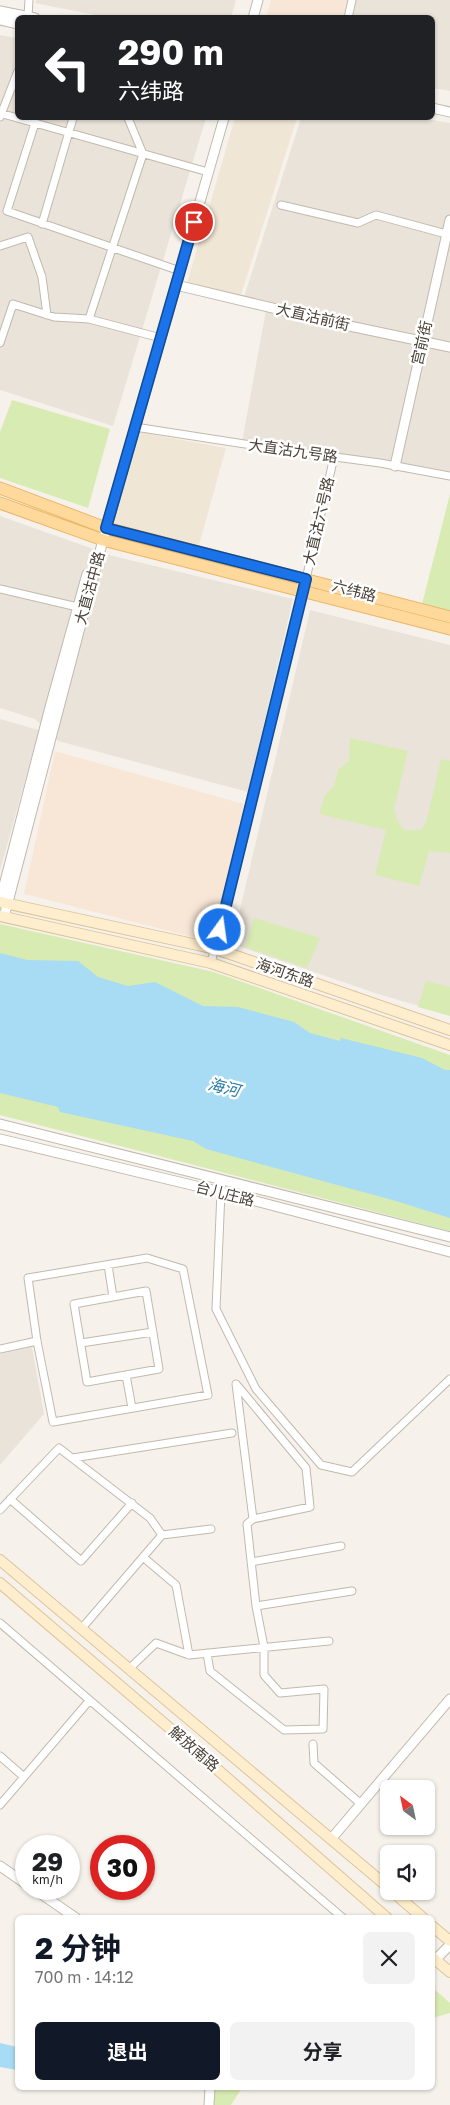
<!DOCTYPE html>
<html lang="zh">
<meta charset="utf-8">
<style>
:root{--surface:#fff;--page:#f2f2f2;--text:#202124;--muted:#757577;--accent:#111827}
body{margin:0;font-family:"Golos Text","Noto Sans SC",sans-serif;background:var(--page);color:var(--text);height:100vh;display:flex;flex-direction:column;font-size:19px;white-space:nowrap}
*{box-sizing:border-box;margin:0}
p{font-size:16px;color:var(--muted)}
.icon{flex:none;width:28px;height:28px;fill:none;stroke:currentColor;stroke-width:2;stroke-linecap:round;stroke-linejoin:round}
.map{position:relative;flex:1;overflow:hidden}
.drawer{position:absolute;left:15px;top:1915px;width:420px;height:175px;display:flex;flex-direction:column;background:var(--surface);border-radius:8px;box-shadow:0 1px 4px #0004}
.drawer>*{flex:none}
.banner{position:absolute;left:15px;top:15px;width:420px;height:105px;border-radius:8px;box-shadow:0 1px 4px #0004;background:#202124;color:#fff;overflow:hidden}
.needle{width:32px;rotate:327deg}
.tools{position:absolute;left:380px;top:1780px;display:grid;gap:10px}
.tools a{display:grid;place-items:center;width:55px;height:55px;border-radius:8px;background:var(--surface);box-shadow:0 1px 4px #0004;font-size:25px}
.speed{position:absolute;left:15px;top:1835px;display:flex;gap:10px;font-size:25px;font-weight:700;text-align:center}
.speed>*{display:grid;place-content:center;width:65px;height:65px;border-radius:50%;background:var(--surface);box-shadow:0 1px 4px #0004;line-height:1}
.speed small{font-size:12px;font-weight:400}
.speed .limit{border:8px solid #d22;background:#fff;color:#111}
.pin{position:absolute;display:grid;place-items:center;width:42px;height:42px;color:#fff;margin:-21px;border:2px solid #fff;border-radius:50%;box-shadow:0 1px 5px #0007}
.me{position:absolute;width:55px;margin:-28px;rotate:14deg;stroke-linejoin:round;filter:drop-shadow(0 0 4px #0008)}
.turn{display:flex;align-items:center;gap:18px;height:105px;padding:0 20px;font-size:22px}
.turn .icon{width:65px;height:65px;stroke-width:2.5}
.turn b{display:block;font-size:35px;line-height:42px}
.round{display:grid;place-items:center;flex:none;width:52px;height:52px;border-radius:8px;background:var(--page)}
.summary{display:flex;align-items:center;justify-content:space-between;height:85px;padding:0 20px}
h1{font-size:30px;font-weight:700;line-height:38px;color:var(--accent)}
.primary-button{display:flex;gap:10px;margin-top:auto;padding:10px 20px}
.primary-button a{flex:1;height:58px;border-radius:8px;background:var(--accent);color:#fff;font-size:20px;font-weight:700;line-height:58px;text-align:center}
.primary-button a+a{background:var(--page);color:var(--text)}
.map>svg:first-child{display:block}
.residential{fill:#eae3d9}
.commercial{fill:#f8e7d7}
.education{fill:#f0e6d5}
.green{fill:#d8ebb3}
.water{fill:#a7dcf4}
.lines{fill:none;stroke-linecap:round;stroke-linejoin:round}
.minor-casing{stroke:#c2b9ad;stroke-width:9}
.tertiary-casing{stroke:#c2b9ad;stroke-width:11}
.secondary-casing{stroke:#dbc49c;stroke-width:12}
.primary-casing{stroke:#eab566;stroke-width:13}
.minor{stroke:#fff;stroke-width:7}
.tertiary{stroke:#fff;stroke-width:9}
.secondary{stroke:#ffeecd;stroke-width:10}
.primary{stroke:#ffd99c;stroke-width:11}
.route-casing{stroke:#114b97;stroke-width:12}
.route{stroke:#1a73e8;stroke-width:9}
.labels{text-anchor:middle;stroke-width:5;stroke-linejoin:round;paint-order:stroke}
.street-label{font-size:15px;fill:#4b4238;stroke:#fff}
.water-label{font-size:16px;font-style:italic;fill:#277ba4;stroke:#fff}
</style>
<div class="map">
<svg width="450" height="2105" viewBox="0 0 450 2105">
<rect width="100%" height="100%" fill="#f6f2eb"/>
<path class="residential" d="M36,0H236L231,17L110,18L35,3Z
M355,0H450V91L433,88L432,18H351Z
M0,35L17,38L18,118H206L113,426L0,390Z
M301,118H421L450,123V474L403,464L242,442L266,310L243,300Z
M0,516L113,556L293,599L248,792L58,741L35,719L0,708Z
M310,610L450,645V1015L378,994L232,944Z
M0,719L39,730L0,871Z
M32,1347L44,1414L0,1465V1354Z"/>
<path class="commercial" d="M271,0H348L343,17H266Z
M55,751L244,804L212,942L24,894Z"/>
<path class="education" d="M235,118H297L241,295L187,283Z
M139,432L226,448L199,545L113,524Z"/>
<path class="green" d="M12,400L110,429L88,508L0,478V432Z
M450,494V611L422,604Z
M350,738L408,751L394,809L397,820L404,830H421L426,823L441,759L450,761V853L429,851L419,886L375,875L386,830L319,814L325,795L334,786L338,770L349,761Z
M254,918L320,938L307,968L245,947Z
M0,924L214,972L450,1055V1231L0,1115Z
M426,981L450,987V1016L418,1007Z
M432,1987L450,2003V2013L433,2018Z
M213,2088H242L231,2105H209Z"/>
<path class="water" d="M0,953L27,960L78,961L98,977L128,986L155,982L203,1006L238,1007L294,1022L310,1033L340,1041L341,1038L422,1058L445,1070H450V1218L396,1201L206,1149L193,1141L60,1112L58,1107L0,1093Z
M0,2043L17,2047V2070L0,2067Z"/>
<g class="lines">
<defs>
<path id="minor" d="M28,16L29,0
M348,18L352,0
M0,113L35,123L7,211L180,271
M0,117L18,71
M35,123L208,172
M281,205L358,223L376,215L450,235
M42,224L73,118
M0,246L28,237L42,277L47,315
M89,319L143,154L128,118
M0,343L13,304L54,317L89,319L161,338
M135,427L290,451L380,463L450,476
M0,589L82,608
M211,963L303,592L334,457
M221,1192L216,1309L256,1389L321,1465L352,1472L450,1379
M147,1258L183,1269L208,1395L53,1422L37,1341L28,1278Z
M108,1265L113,1297
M146,1291L159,1369L87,1382L74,1304Z
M81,1343L153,1332
M0,1349L37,1341
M126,1375L132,1408
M73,1458L232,1433
M10,1499L81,1561L132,1503
M0,1510L59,1448L150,1518L162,1535L82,1628
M162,1535L211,1529
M143,1557L176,1585L189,1655
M251,1562L341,1546
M256,1606L352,1591
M0,1623L343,1918
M207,1653L210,1671L284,1730L323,1729L324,1689L280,1693L264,1675V1647L256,1606L247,1524L253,1519L236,1384L306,1468L310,1507L253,1519
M130,1668L156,1643L189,1655L329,1641
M313,1744L314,1763L361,1804
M0,1756L24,1777
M0,1805L89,1701"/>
<path id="tertiary" d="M0,11L35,18
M253,18L258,0
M0,20L18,24
M432,108L450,112
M176,285L340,324L450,347
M395,466L450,220
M0,901L50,707L87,574
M4,917L103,540L224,118
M0,1124L450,1237
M0,1139L221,1192L450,1252
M332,1838L450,1699
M0,1866L26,1884
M34,1889L76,1918
M436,1959L450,1945
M209,2105L210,2088"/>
<path id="secondary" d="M0,902L216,949L450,1030
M0,916L211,963L450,1045
M0,1560L389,1888
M0,1583L194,1749L387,1918
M392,1891L423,1918
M432,1926L450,1941
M432,1957L450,1972"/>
<path id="primary" d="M0,488L106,528L450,617
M0,503L103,540L450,629"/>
</defs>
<use href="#minor" class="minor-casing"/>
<use href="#tertiary" class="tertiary-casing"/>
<use href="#secondary" class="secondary-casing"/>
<use href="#primary" class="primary-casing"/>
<use href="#minor" class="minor"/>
<use href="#tertiary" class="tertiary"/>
<use href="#secondary" class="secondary"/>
<use href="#primary" class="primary"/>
</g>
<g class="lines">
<defs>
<path id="route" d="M194,222L106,528L306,579L220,930"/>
</defs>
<use href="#route" class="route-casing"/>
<use href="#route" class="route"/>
</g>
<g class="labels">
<g class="street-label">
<text transform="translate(313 317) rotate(13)" y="5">大直沽前街</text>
<text transform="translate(422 343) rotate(-77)" y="5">宫前街</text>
<text transform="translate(293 451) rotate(8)" y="5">大直沽九号路</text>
<text transform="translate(319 521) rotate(-77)" y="5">大直沽六号路</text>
<text transform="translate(90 588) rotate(-75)" y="5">大直沽中路</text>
<text transform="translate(354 591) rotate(15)" y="5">六纬路</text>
<text transform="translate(285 973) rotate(19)" y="5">海河东路</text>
<text transform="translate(225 1194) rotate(14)" y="5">台儿庄路</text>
<text transform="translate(194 1749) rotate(41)" y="5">解放南路</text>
</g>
<g class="water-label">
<text transform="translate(224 1087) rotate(14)" y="6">海河</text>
</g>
</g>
</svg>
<div class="tools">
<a><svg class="needle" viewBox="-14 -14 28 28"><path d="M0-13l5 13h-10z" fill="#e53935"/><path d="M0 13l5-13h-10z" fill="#757577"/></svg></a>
<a><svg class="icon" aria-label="sound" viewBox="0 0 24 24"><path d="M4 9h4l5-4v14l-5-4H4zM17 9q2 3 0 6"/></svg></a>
</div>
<div class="speed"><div>29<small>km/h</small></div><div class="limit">30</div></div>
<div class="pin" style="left:194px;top:222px;background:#d93025"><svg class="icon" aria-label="arrive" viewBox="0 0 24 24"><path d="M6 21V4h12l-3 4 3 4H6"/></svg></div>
<svg class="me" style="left:220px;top:930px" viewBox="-20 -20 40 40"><circle r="17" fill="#1a73e8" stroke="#fff" stroke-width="3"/><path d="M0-11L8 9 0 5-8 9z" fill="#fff"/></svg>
<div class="banner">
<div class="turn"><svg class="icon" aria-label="left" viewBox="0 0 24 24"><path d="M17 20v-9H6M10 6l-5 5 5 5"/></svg><div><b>290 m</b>六纬路</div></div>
</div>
<section class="drawer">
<div class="summary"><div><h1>2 分钟</h1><p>700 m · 14:12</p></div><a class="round"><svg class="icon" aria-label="close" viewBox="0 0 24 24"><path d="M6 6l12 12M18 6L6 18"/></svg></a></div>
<div class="primary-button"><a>退出</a><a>分享</a></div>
</section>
</div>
